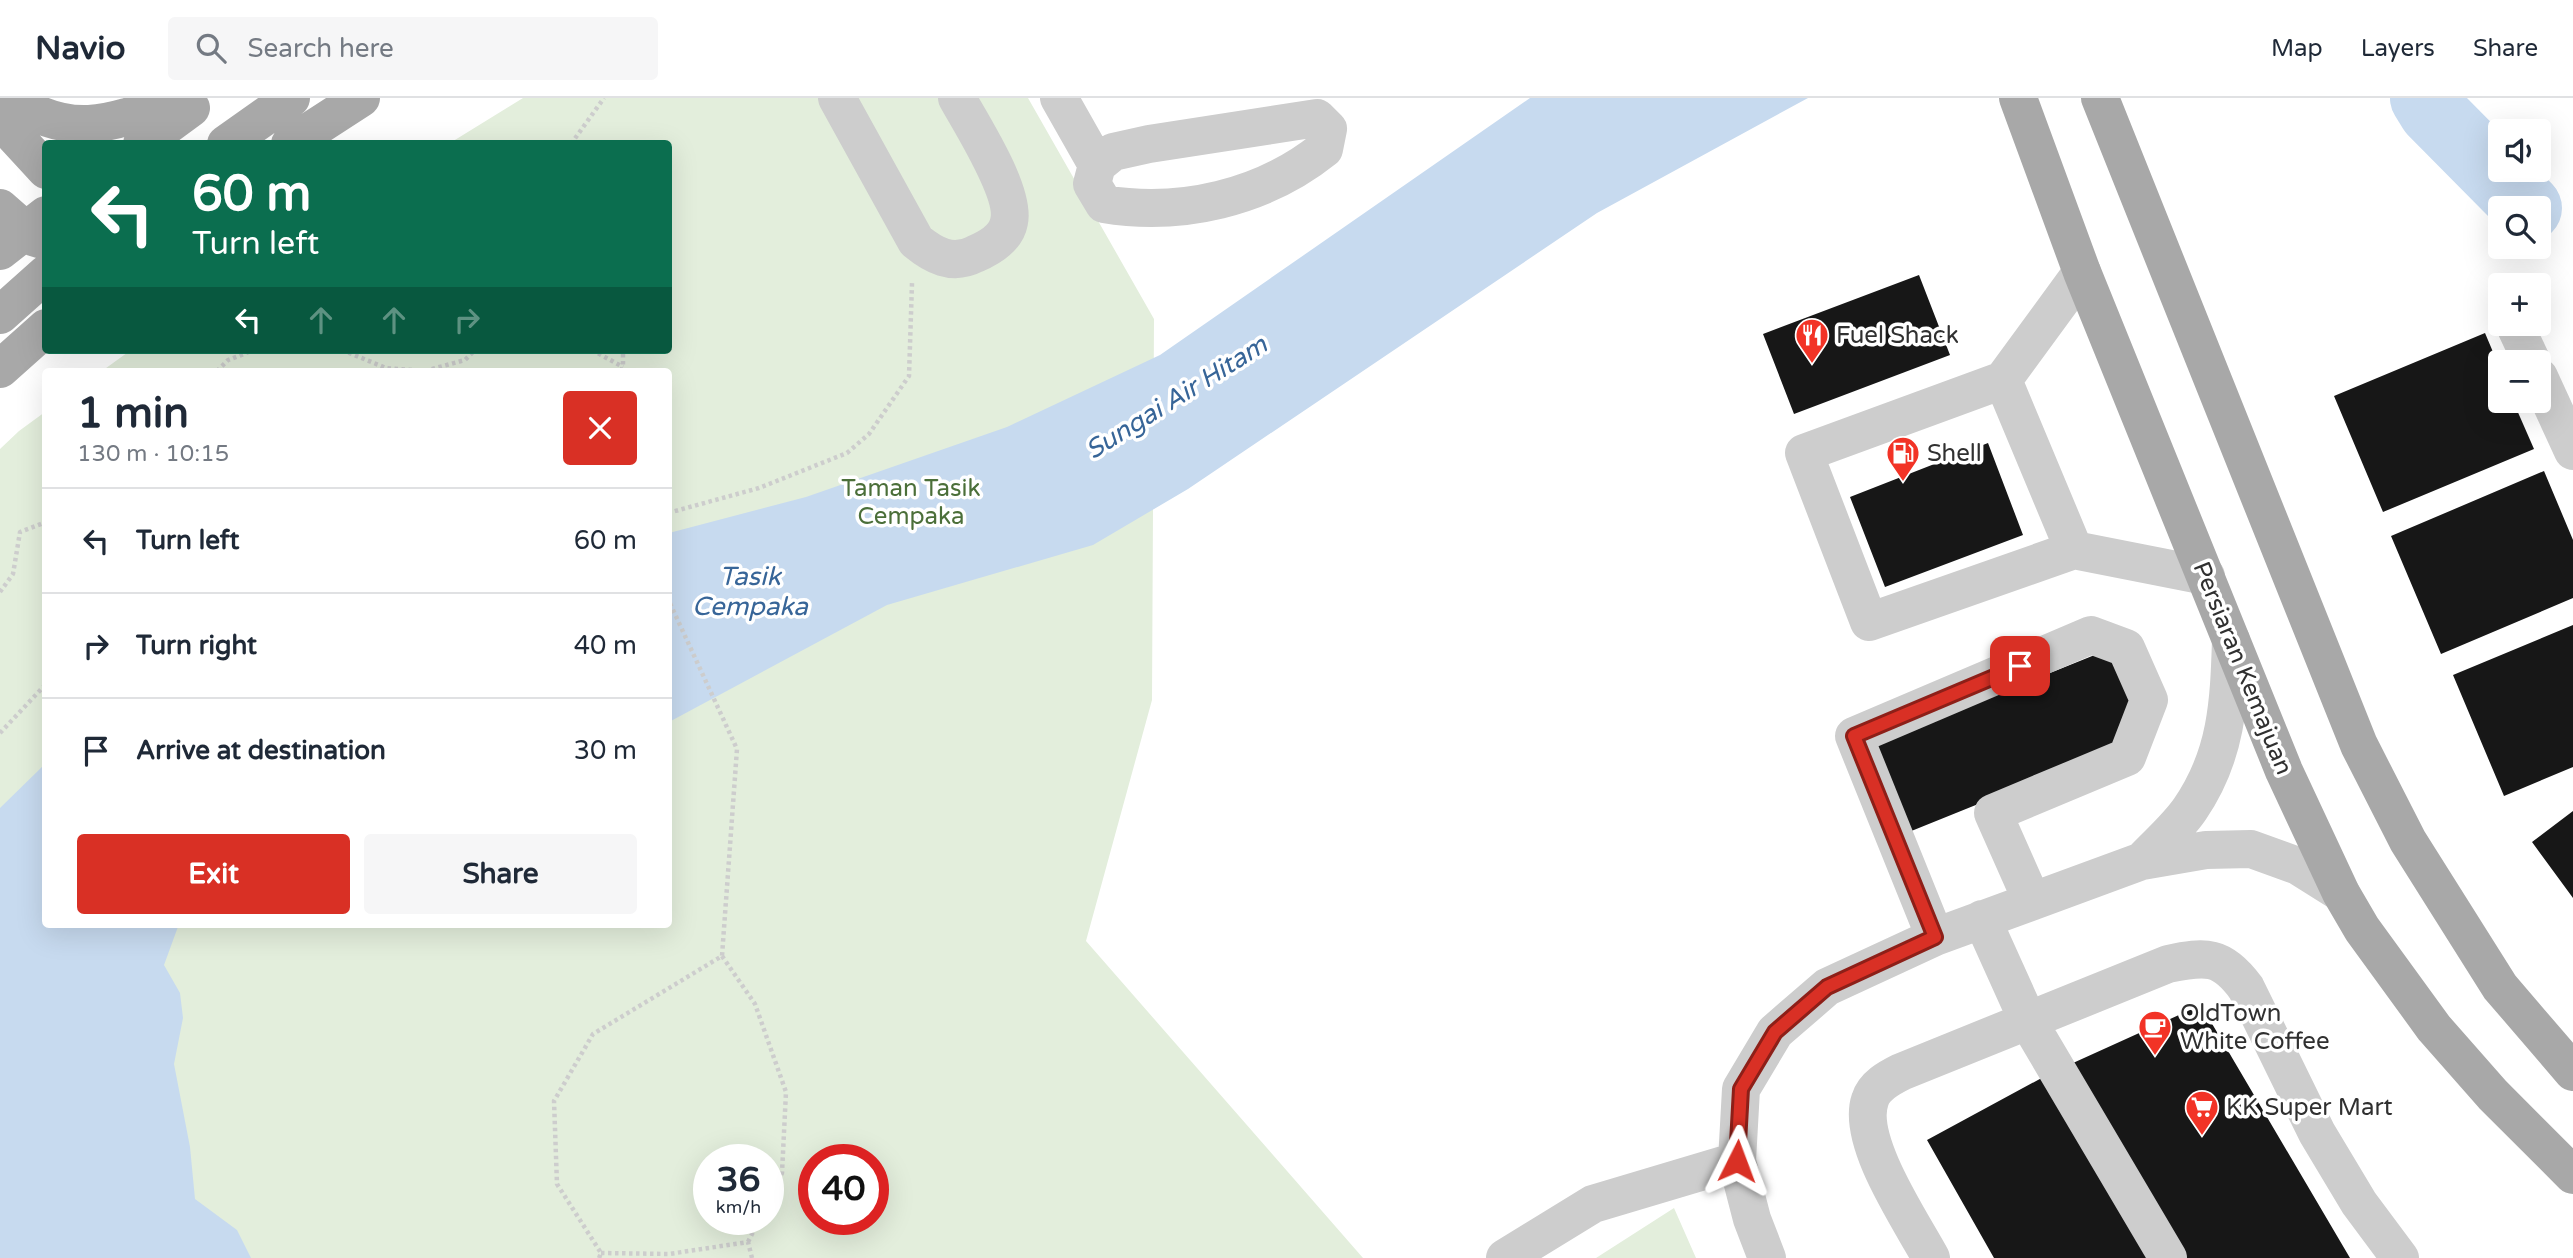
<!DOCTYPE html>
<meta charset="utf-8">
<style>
:root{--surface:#fff;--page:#f6f6f7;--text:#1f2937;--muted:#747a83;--line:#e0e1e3;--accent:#d93025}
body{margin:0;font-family:"Varela Round",sans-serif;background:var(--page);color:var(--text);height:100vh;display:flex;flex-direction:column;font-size:26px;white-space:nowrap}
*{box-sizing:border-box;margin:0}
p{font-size:23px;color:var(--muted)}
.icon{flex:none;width:38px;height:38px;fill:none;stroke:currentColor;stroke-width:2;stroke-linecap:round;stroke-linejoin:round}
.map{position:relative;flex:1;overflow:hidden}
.drawer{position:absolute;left:42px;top:270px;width:630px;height:560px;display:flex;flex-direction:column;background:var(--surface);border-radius:7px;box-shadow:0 7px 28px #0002}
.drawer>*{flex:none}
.hud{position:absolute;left:42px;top:42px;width:630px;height:214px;border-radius:7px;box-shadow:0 7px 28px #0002;background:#0b6e4f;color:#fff;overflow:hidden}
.buttons{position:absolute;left:2488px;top:21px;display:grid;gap:14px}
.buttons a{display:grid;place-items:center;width:63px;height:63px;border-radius:7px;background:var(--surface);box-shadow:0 7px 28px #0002;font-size:35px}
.speed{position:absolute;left:693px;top:1046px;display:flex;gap:14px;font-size:35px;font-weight:700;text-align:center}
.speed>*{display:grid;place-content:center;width:91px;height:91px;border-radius:50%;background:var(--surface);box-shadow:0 7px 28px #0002;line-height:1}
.speed small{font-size:18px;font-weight:400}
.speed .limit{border:10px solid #d22;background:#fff;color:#111}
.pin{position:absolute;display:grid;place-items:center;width:60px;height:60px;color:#fff;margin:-30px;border-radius:14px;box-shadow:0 4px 10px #0006}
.me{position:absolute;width:77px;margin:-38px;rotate:3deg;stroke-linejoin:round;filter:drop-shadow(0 0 5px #0008)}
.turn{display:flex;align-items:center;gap:24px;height:147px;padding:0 35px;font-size:32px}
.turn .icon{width:91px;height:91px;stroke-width:2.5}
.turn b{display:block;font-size:49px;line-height:60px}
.lanes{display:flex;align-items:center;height:66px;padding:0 35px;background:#0003;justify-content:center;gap:35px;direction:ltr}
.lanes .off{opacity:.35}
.round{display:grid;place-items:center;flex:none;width:74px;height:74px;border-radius:7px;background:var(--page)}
.headline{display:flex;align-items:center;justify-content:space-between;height:119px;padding:0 35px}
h1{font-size:42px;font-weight:700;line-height:52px}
.cta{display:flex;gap:14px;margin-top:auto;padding:14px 35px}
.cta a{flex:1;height:80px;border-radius:7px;background:var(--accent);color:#fff;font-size:28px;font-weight:700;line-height:80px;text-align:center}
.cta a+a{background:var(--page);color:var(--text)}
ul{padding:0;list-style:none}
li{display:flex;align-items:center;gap:21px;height:105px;padding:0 35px;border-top:2px solid var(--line)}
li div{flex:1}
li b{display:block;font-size:26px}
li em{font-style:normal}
header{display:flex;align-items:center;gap:42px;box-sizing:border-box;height:98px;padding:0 35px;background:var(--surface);border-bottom:2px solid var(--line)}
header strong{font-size:33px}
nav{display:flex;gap:38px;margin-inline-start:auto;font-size:24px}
.search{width:490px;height:63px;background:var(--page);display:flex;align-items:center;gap:18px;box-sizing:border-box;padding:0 24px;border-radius:7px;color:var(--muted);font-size:26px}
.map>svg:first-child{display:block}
.green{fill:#e3eedc;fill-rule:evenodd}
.water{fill:#c7daef}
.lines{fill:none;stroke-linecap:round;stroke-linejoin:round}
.river{stroke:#c7daef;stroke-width:68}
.building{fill:#171717}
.path{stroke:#cdcdcd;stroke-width:4.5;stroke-dasharray:3.5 3.5;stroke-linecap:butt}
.minor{stroke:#cdcdcd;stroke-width:38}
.major{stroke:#a8a8a8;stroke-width:38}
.route-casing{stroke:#8d1f18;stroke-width:18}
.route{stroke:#d93025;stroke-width:12}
.labels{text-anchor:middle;stroke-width:7;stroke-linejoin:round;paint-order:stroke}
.poi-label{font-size:24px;fill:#303030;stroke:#fff;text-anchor:start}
.park-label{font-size:24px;fill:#4b6f39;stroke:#fff}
.street-label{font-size:24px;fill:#303030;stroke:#fff}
.water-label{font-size:26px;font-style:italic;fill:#376598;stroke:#fff}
</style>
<header>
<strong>Navio</strong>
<div class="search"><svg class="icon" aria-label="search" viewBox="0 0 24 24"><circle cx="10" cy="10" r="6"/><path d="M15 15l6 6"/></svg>Search here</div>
<nav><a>Map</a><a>Layers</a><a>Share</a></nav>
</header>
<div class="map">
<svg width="2573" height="1160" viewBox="0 0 2573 1160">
<rect width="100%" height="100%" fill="#fff"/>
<path class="green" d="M523,0H1028L1154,221L1152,602L1086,843L1363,1160H0V351L19,333L45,314L46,826H668V273H102L131,252H668V46L450,45ZM709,1062H768V1122H709ZM814,1062H873V1122H814Z
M1674,1110L1696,1160H1596Z"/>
<path class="water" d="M1530,0H1808L1597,115L1188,391L1093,447L887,507L669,624V435L806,399L1007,329L1160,257Z
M45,666L46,826H179L164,867L180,895L183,920L174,966L190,1049L195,1101L237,1132L251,1160H0V710Z"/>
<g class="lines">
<path class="river" d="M2424,0L2432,13L2528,110"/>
</g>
<path class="building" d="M1919,177L1950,257L1794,316L1763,236Z
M2485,235L2501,273V303H2513L2534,351L2383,414L2334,298Z
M1988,345L2023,437L1885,489L1850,399Z
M2544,373L2573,442V500L2441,556L2391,438Z
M2573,527V669L2504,698L2453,577Z
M2112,550L2131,599L2112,652L1899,738L1864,650Z
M2573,713V800L2532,744Z
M2201,907L2350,1160H2183L2073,965Z
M2049,976L2156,1160H1994L1927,1042Z"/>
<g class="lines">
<path class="path" d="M571,46L604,0
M342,252L386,270L423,273
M592,252L623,269
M217,273L228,262L254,252
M425,273L465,262L475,252
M621,273L623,269V252
M668,415L759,390L847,355L869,336L909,278L912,185
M0,494L13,476L20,434L46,424
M0,635L46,586
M722,858L755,906L786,994L782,1075L768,1103
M748,1144L759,1122
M601,1155L669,1156L748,1144L752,1160
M599,1160L601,1155L557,1086L554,1003L593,936L722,858L737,651L668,501"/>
<path class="minor" d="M837,0L916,143C933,157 952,168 975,156C989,150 1006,140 1009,124C1016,95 972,27 957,0
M1059,0L1097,67L1092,86L1104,106C1180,119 1263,100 1324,51L1328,31L1317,20L1149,46L1113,54L1097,67
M2082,174L2003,282L2074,452L2206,478
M2516,230L2532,264
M2539,279L2573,353
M2003,282L1804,355L1869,524L2074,452
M2142,763C2158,746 2177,730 2190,711C2227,657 2229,605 2231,542
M1982,821L2028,923L2168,1160
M1935,839L1854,638L2091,537L2126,550L2149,602L2127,659L1993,715L2032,803
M1505,1160L1593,1106L1737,1063
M1767,1160L1752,1121L1737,1063L1741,991L1775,934L1827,889L1935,839L2142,763L2206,752L2251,751L2298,768L2341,795
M1931,1160C1911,1123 1856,1043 1870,1002C1874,988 1889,980 1901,974L2168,866C2206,858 2222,857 2246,890L2317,1035L2359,1105L2400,1160"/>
<path class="major" d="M10,0C73,45 117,23 181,0
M2018,0L2082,174L2284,673L2341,795L2362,831L2434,930L2493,997L2573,1077
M2100,0L2359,647L2408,743L2500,889L2573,974
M0,22L46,72
M142,46L191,10
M226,46L291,0
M290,46L361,0
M0,110L33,139L46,143
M0,153L46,117
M0,217L46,176
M0,271L46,230"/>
</g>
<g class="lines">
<defs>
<path id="route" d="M1737,1063L1741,991L1775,934L1827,889L1935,839L1854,638L2020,568"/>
</defs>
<use href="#route" class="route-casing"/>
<use href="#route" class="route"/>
</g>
<defs>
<symbol id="restaurant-pin" viewBox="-11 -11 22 30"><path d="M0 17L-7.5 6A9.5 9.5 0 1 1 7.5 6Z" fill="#f23326" stroke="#fff"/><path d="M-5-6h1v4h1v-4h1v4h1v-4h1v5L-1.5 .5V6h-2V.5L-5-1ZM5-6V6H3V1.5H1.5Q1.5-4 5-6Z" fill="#fff"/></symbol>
<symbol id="fuel-pin" viewBox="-11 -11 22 30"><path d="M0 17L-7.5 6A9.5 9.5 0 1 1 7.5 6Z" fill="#f23326" stroke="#fff"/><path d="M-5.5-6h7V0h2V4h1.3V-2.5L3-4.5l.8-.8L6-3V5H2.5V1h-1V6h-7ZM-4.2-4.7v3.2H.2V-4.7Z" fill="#fff"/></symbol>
<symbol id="cafe-pin" viewBox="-11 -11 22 30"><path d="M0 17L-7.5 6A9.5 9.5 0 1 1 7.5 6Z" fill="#f23326" stroke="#fff"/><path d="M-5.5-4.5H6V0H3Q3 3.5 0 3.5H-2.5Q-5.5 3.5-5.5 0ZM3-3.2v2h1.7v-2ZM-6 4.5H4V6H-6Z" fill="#fff"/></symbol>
<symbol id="supermarket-pin" viewBox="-11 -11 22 30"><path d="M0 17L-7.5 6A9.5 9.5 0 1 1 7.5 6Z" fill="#f23326" stroke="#fff"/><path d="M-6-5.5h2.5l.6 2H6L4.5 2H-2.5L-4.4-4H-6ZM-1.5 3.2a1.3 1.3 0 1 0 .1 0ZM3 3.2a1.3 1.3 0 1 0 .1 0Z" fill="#fff"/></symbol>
</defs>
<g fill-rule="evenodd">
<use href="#restaurant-pin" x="1793" y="218" width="38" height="52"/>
<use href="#fuel-pin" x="1884" y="336" width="38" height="52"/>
<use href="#cafe-pin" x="2136" y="910" width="38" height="52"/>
<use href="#supermarket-pin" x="2183" y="990" width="38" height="52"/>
</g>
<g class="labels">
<g class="poi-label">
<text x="1836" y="245">Fuel Shack</text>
<text x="1927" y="363">Shell</text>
<text x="2180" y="923">OldTown<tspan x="2180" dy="28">White Coffee</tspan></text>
<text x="2226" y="1017">KK Super Mart</text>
</g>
<g class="park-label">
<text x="911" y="398">Taman Tasik<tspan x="911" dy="28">Cempaka</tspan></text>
</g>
<g class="street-label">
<text transform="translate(2243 570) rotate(68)" y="8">Persiaran Kemajuan</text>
</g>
<g class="water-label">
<text transform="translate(1176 299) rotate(-32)" y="9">Sungai Air Hitam</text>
<text x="750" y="487">Tasik<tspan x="750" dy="30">Cempaka</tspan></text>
</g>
</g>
</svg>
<div class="buttons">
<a><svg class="icon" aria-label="sound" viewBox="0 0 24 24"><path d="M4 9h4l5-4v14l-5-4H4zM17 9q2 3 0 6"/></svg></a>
<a><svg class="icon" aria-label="search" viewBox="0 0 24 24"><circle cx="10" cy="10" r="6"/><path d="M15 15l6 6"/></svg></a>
<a>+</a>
<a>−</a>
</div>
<div class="speed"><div>36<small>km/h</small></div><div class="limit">40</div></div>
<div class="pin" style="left:2020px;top:568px;background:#d93025"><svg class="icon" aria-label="arrive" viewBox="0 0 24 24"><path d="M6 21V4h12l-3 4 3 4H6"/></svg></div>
<svg class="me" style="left:1737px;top:1063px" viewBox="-20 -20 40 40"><path d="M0-17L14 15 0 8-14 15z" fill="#d93025" stroke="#fff" stroke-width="4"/></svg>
<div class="hud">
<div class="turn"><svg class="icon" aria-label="left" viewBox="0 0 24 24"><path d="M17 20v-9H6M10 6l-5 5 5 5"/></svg><div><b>60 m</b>Turn left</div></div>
<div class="lanes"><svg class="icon" aria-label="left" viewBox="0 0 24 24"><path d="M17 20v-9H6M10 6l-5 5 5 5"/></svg><svg class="icon off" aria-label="ahead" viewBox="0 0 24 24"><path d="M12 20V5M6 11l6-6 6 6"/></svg><svg class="icon off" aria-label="ahead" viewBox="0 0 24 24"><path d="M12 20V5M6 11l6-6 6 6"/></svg><svg class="icon off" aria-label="right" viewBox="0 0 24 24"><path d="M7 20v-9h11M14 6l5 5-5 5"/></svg></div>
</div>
<section class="drawer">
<div class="headline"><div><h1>1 min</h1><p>130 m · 10:15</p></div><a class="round" style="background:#d93025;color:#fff"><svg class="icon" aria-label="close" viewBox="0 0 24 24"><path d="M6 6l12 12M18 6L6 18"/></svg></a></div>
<ul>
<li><svg class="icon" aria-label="left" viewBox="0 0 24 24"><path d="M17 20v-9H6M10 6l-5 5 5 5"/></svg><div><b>Turn left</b></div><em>60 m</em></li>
<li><svg class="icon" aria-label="right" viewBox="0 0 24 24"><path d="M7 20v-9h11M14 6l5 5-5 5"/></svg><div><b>Turn right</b></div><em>40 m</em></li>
<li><svg class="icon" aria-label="arrive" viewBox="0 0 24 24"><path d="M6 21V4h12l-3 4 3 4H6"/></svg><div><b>Arrive at destination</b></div><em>30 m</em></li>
</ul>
<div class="cta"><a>Exit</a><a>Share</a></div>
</section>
</div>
